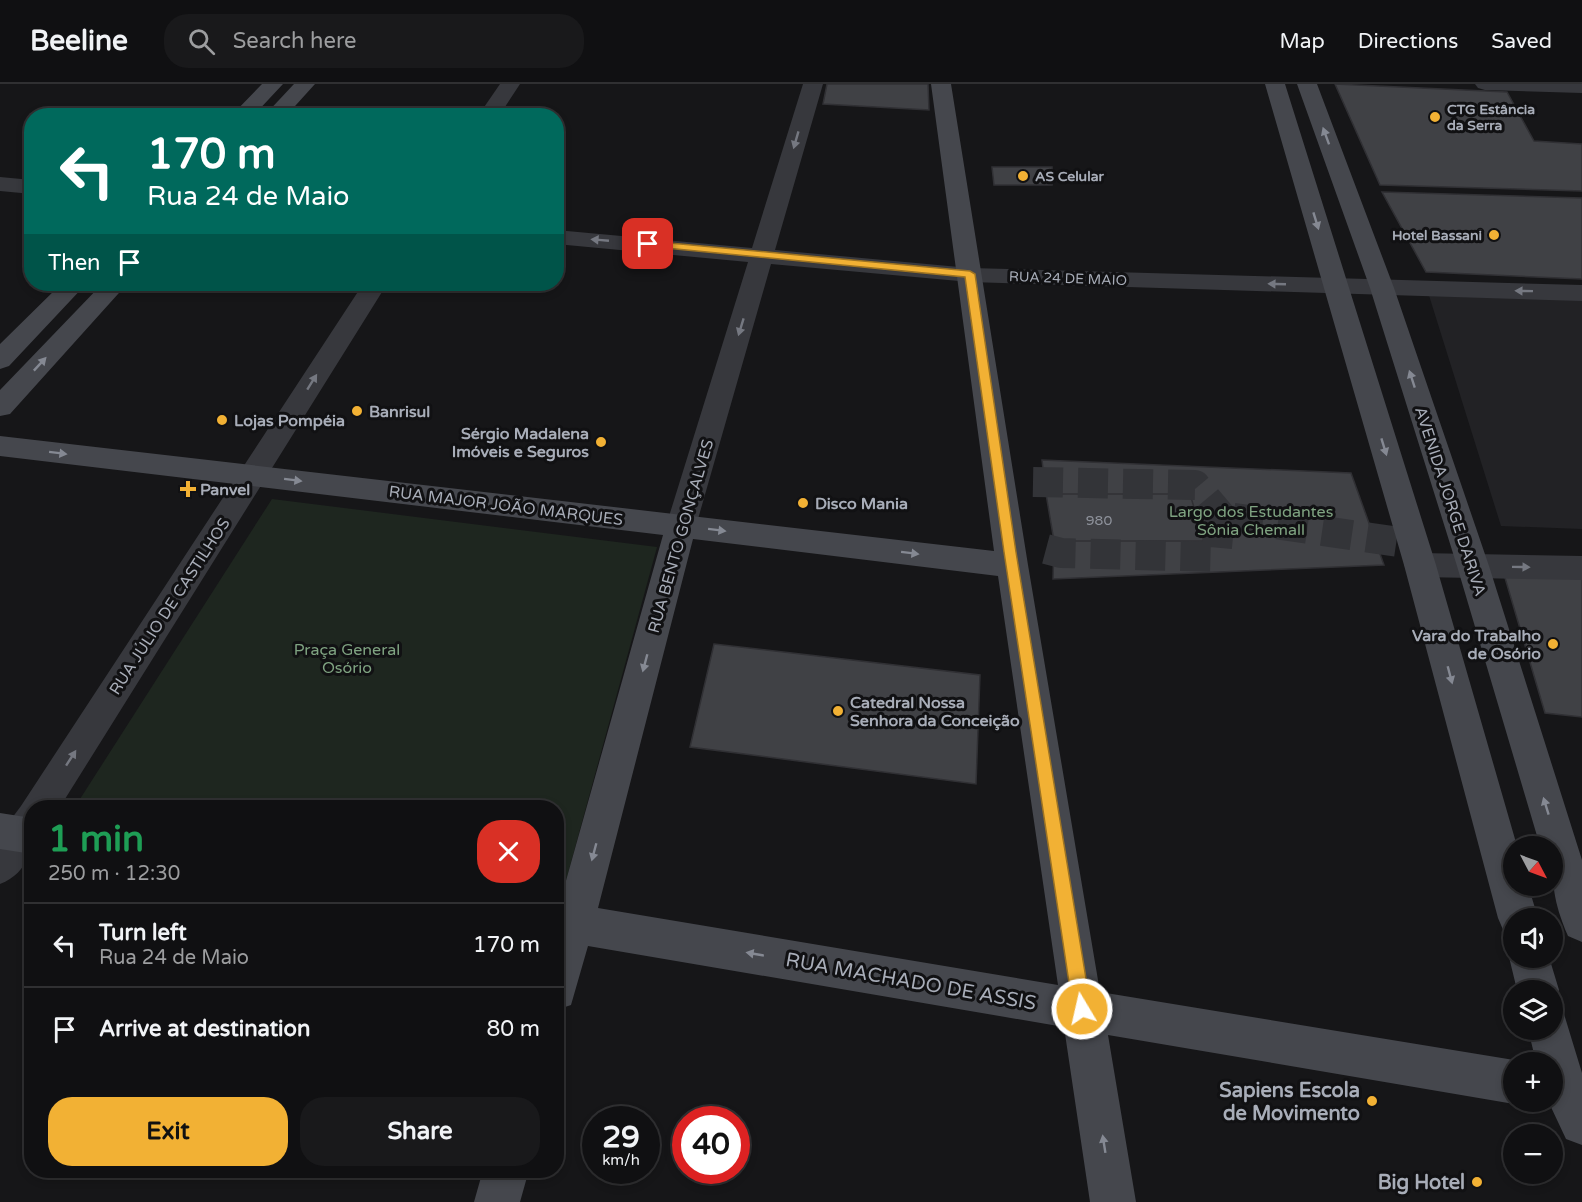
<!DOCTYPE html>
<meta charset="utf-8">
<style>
:root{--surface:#101012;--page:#19191b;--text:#f1f3f6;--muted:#9c9d9f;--line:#303032;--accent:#f2b134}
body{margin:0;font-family:"Varela Round",sans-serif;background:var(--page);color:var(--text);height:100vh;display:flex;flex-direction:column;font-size:22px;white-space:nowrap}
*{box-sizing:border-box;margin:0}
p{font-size:20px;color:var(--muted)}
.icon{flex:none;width:33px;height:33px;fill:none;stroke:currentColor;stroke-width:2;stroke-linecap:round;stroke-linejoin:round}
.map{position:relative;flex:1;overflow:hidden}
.side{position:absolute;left:24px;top:716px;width:540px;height:378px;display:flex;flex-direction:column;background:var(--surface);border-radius:24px;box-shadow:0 3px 9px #0003,0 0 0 2px var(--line)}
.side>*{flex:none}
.guide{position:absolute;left:24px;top:24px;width:540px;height:183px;border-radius:24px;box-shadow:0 3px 9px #0003,0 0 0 2px var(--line);background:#00695c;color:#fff;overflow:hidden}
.needle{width:39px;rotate:131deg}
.tools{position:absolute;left:1503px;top:752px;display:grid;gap:12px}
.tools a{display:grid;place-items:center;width:60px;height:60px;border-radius:50%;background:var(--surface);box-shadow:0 3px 9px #0003,0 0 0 2px var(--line);font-size:30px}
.speed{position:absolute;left:582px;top:1022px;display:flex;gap:12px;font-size:30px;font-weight:700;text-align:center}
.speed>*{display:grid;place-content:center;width:78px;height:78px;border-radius:50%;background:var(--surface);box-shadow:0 3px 9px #0003,0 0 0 2px var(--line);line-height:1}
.speed small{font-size:15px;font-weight:400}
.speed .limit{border:9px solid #d22;background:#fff;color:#111}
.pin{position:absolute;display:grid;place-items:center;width:51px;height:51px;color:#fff;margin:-26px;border-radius:12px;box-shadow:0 3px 9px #0006}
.me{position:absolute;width:66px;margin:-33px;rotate:351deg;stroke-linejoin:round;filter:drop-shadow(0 0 4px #0008)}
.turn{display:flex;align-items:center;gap:21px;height:126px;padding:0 24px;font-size:27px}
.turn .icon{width:78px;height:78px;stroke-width:2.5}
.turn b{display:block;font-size:42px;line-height:51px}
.then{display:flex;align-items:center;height:57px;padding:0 24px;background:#0003;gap:12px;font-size:22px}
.round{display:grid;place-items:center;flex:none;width:63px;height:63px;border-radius:24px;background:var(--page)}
.head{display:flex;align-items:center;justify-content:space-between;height:102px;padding:0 24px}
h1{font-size:36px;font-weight:800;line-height:45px;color:#1e9e55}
.button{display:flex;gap:12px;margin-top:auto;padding:12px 24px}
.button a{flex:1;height:69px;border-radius:24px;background:var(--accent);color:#111;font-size:24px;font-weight:800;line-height:69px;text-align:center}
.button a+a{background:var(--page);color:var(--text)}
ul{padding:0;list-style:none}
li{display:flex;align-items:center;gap:18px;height:84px;padding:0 24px;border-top:2px solid var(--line)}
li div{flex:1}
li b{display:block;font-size:22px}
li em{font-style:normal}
header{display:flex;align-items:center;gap:36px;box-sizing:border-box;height:84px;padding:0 30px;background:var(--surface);border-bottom:2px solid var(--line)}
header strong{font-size:28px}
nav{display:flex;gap:33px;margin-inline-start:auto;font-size:21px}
.search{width:420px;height:54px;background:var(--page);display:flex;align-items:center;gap:15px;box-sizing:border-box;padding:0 21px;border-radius:24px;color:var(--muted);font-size:22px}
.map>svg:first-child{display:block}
.built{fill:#222225}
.green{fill:#1e261f}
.building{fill:#404145;stroke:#303034;stroke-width:1.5}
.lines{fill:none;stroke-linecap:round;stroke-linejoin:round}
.street-tunnel{stroke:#333438;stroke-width:30;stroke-dasharray:30 15;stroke-linecap:butt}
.street{fill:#37383d;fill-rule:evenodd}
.secondary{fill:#45474d;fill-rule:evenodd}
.oneway{fill:#858993}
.oneway2{fill:#757881}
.route{fill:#f2b134;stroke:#9d7322;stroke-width:1.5}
.poi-dot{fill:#f2b134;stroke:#111113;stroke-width:2}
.labels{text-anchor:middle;stroke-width:6;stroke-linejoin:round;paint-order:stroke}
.far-poi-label{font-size:14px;font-weight:bold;fill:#a8adb8;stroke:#111113;text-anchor:start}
.far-street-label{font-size:14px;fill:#a8adb8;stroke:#111113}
.number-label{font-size:14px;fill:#8e929b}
.poi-label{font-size:16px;font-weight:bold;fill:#a8adb8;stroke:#111113;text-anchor:start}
.street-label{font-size:16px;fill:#a8adb8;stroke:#111113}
.park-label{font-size:16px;fill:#7fa381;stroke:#111113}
.near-street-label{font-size:20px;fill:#a8adb8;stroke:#111113}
.near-poi-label{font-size:20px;font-weight:bold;fill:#a8adb8;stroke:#111113;text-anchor:end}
</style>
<header>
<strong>Beeline</strong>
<div class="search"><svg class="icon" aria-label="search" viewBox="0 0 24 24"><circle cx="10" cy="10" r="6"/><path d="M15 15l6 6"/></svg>Search here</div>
<nav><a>Map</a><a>Directions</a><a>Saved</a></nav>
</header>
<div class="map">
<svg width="1582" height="1118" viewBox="0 0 1582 1118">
<rect width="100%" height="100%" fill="#161618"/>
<path class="built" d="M1427,205L1582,216V445L1501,442Z"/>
<path class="green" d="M272,415L657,463L564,804L557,803L556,723H121L80,715Z"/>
<path class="building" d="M827,0H928L929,26L823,20Z
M1335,0L1507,8L1534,57L1582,60V107L1380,101Z
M992,83H1052V101H994Z
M1382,108L1582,114V195L1426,188Z
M1042,376L1351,389L1384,481L1053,495L1054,457H1204L1190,410H1046Z
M1046,410H1190L1204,457H1054Z
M1503,487L1582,491V633L1545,629Z
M714,560L980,591L976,700L690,663Z"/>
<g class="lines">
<path class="street-tunnel" d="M1033,398L1195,401L1221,432
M1046,465L1061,469L1216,473L1220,432L1413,460"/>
<path class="street" d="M500,0H520L499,32H478Z
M803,0H823L775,166L970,184L1582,201V217L970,198L771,180L696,442L692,450L681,453L670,450L666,442L748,178L556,160V146L752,164Z
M1475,0H1582V9L1485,6L1478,4Z
M0,93L32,96V110L0,107Z
M363,200H387L60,723H32C32,755 35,786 0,800V750L21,722Z
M1420,469L1582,472V496L1420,493L1409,490L1404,481L1409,472Z"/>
<path class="secondary" d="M262,0H283L253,32H231Z
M294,0H315L286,32H264Z
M931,0H951L1028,481L1100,908L1514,976L1518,978H1514V1017H1520L1514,1020L1108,951L1136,1118H1090L1064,943L588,862L571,921L556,926V817L560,818L663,451L0,372V352L994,467ZM693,455L998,492L1058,901L598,824Z
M1265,0H1285L1436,481L1517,762H1514V801H1528L1538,834H1514V852L1504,848L1498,834L1404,481Z
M1297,0H1317L1394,204L1489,482L1582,776V858L1568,852C1553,817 1552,799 1552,762H1540L1457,482L1370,204Z
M61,200H86L9,282L0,285V260Z
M102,200H127L10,330L0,332V306Z
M0,729L32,734V770L0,765Z
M1514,862V873H1549L1559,906L1553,921L1552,906H1517L1509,873Z
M1552,925L1564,930L1582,989V1061L1566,1055L1550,1021L1548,1017H1552V978H1536L1528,945H1552Z
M483,1086H529L520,1118H474Z"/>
</g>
<defs><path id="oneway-solid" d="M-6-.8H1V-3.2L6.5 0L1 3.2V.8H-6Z" transform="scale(1.5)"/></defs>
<g class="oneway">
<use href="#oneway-solid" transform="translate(1326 52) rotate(-110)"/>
<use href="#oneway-solid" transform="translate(1316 137) rotate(73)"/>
<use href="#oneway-solid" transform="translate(40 280) rotate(-47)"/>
<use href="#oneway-solid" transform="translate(1412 295) rotate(-108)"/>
<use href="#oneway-solid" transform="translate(1384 363) rotate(73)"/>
<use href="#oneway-solid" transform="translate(58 369) rotate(7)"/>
<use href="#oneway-solid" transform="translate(293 396) rotate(7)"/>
<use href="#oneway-solid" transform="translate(717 446) rotate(7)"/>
<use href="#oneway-solid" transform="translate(910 469) rotate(7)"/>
<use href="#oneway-solid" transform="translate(645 579) rotate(105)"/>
<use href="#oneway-solid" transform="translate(1450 591) rotate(75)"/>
<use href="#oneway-solid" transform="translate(1546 722) rotate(-107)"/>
<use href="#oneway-solid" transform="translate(594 768) rotate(105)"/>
<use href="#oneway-solid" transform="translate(755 870) rotate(-170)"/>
<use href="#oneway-solid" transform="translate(1104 1060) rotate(-99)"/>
</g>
<g class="oneway2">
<use href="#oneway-solid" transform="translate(796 56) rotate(106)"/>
<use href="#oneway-solid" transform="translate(600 156) rotate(-175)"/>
<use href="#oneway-solid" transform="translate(1277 200) rotate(-178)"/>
<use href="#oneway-solid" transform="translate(1524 207) rotate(-179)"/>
<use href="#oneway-solid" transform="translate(741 243) rotate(107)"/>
<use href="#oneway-solid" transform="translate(312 298) rotate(-58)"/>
<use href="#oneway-solid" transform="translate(1521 483) rotate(1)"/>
<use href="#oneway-solid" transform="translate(71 674) rotate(-57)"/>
</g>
<path class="route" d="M648,157L970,187L975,190L1016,468L1091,925L1088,931L1082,934L1076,931L1073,925L1004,468L965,193L645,162V158Z"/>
<g class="poi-dot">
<circle cx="1435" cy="33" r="6"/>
<circle cx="1023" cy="92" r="6"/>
<circle cx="1494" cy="151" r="6"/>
<circle cx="357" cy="327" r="6"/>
<circle cx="222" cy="336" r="6"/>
<circle cx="601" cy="358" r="6"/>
<path d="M185 396h6v6h6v6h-6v6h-6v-6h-6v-6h6z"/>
<circle cx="803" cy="419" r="6"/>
<circle cx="1553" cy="560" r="6"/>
<circle cx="838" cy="627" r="6"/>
<circle cx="1372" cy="1017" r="6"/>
<circle cx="1477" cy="1098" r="6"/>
</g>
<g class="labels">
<g class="far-poi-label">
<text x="1447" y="30">CTG Estância<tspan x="1447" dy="16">da Serra</tspan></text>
<text x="1035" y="97">AS Celular</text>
<text x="1482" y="156" text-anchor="end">Hotel Bassani</text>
</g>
<g class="far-street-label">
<text transform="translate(1068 194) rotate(2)" y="5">RUA 24 DE MAIO</text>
</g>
<g class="number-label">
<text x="1099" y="441">980</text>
</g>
<g class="poi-label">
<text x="369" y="333">Banrisul</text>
<text x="234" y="342">Lojas Pompéia</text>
<text x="589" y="355" text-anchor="end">Sérgio Madalena<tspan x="589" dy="18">Imóveis e Seguros</tspan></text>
<text x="200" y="411">Panvel</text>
<text x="815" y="425">Disco Mania</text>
<text x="1541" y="557" text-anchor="end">Vara do Trabalho<tspan x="1541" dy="18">de Osório</tspan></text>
<text x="850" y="624">Catedral Nossa<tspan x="850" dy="18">Senhora da Conceição</tspan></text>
</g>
<g class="street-label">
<text transform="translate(1451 417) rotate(72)" y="6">AVENIDA JORGE DARIVA</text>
<text transform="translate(506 421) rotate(7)" y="6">RUA MAJOR JOÃO MARQUES</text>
<text transform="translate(680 452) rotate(-74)" y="6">RUA BENTO GONÇALVES</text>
<text transform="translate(169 522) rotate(-57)" y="6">RUA JÚLIO DE CASTILHOS</text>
</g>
<g class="park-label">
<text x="1251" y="433">Largo dos Estudantes<tspan x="1251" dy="18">Sônia Chemall</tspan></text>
<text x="347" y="571">Praça General<tspan x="347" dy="18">Osório</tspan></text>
</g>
<g class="near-street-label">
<text transform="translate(911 897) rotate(10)" y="7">RUA MACHADO DE ASSIS</text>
</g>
<g class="near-poi-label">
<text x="1360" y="1013">Sapiens Escola<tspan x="1360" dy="23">de Movimento</tspan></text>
<text x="1465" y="1105">Big Hotel</text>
</g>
</g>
</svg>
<div class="tools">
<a><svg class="needle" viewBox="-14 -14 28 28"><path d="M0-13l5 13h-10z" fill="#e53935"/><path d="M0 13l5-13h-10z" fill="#9c9d9f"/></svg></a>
<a><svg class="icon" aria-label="sound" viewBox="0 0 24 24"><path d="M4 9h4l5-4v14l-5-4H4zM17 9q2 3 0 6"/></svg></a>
<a><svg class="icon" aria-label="layers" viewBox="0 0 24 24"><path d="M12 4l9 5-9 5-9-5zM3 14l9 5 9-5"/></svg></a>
<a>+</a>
<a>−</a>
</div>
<div class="speed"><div>29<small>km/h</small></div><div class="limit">40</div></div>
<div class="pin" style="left:648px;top:160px;background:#d93025"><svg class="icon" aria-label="arrive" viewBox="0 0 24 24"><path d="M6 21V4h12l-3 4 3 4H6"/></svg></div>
<svg class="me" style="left:1082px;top:925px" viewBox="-20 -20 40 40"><circle r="17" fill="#f2b134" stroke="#fff" stroke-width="3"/><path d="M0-11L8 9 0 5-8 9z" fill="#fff"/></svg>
<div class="guide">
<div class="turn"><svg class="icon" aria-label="left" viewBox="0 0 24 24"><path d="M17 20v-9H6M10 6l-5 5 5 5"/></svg><div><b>170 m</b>Rua 24 de Maio</div></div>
<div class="then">Then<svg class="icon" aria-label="arrive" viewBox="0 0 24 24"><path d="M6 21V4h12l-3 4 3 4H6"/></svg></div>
</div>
<section class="side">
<div class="head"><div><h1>1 min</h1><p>250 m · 12:30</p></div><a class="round" style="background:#d93025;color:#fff"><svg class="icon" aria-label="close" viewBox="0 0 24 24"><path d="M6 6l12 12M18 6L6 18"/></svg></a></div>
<ul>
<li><svg class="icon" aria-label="left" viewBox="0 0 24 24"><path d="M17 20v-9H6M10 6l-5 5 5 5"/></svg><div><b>Turn left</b><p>Rua 24 de Maio</p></div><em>170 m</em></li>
<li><svg class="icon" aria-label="arrive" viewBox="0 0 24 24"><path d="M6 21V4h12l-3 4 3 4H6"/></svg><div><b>Arrive at destination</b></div><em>80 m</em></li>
</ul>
<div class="button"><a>Exit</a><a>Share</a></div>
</section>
</div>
